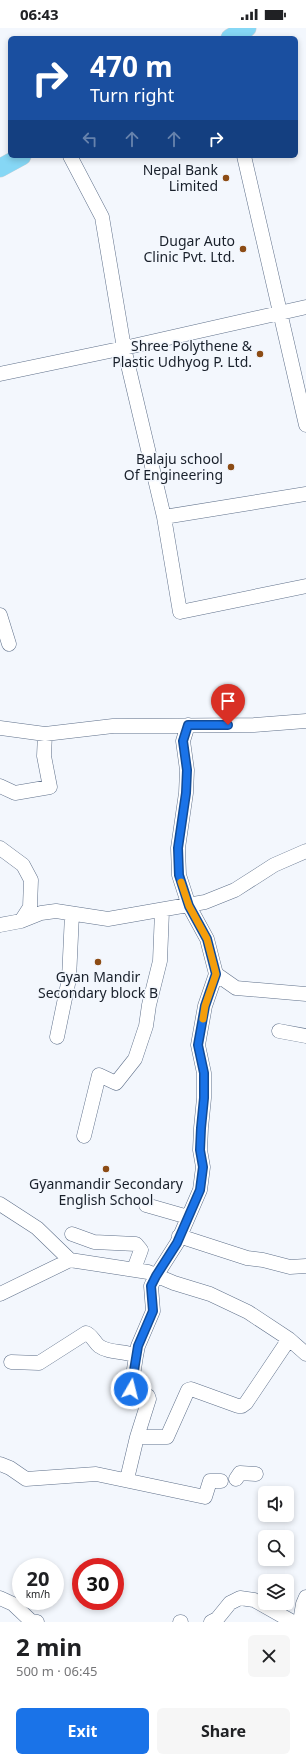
<!DOCTYPE html>
<meta charset="utf-8">
<style>
:root{--surface:#fff;--page:#f6f6f6;--text:#202124;--muted:#757577;--accent:#1a73e8}
body{margin:0;font-family:"Noto Sans",sans-serif;background:var(--page);color:var(--text);height:100vh;display:flex;flex-direction:column;font-size:15px;white-space:nowrap}
*{box-sizing:border-box;margin:0}
p{font-size:13px;color:var(--muted)}
.icon{flex:none;width:22px;height:22px;fill:none;stroke:currentColor;stroke-width:2;stroke-linecap:round;stroke-linejoin:round}
.map{position:relative;height:1594px;overflow:hidden}
.side{display:flex;flex-direction:column;background:var(--surface);flex:1}
.side>*{flex:none}
.banner{position:absolute;left:8px;top:8px;width:290px;height:122px;border-radius:6px;box-shadow:0 2px 6px #0003;background:#1a4fa0;color:#fff;overflow:hidden}
.controls{position:absolute;left:258px;top:1458px;display:grid;gap:8px}
.controls a{display:grid;place-items:center;width:36px;height:36px;border-radius:6px;background:var(--surface);box-shadow:0 2px 6px #0003;font-size:20px}
.speed{position:absolute;left:12px;top:1530px;display:flex;gap:8px;font-size:20px;font-weight:700;text-align:center}
.speed>*{display:grid;place-content:center;width:52px;height:52px;border-radius:50%;background:var(--surface);box-shadow:0 2px 6px #0003;line-height:1}
.speed small{font-size:10px;font-weight:400}
.speed .limit{border:6px solid #d22;background:#fff;color:#111}
.pin{position:absolute;display:grid;place-items:center;width:34px;height:34px;color:#fff;margin:-41px -17px;border-radius:50% 50% 50% 0;rotate:-45deg;box-shadow:0 0 4px #0007}
.pin .icon{rotate:45deg}
.me{position:absolute;width:44px;margin:-22px;rotate:8deg;stroke-linejoin:round;filter:drop-shadow(0 0 3px #0008)}
.turn{display:flex;align-items:center;gap:14px;height:84px;padding:0 16px;font-size:18px}
.turn .icon{width:52px;height:52px;stroke-width:2.5}
.turn b{display:block;font-size:28px;line-height:34px}
.lanes{display:flex;align-items:center;height:38px;padding:0 16px;background:#0003;justify-content:center;gap:20px;direction:ltr}
.lanes .off{opacity:.35}
.round{display:grid;place-items:center;flex:none;width:42px;height:42px;border-radius:6px;background:var(--page)}
.summary{display:flex;align-items:center;justify-content:space-between;height:68px;padding:0 16px}
h1{font-size:24px;font-weight:700;line-height:30px}
.cta{display:flex;gap:8px;margin-top:auto;padding:8px 16px}
.cta a{flex:1;height:46px;border-radius:6px;background:var(--accent);color:#fff;font-size:16px;font-weight:700;line-height:46px;text-align:center}
.cta a+a{background:var(--page);color:var(--text)}
.status{display:flex;justify-content:space-between;align-items:center;height:28px;padding:0 20px;background:var(--surface);direction:ltr}
.status svg{height:11px;fill:currentColor}
.map>svg:first-child{display:block}
.lines{fill:none;stroke-linecap:round;stroke-linejoin:round}
.minor-casing{stroke:#5f708a;stroke-width:15}
.major-casing{stroke:#d1d2d5;stroke-width:19}
.minor{stroke:#fff;stroke-width:14}
.major{stroke:#86d7f5;stroke-width:18}
.route-casing{stroke:#114b97;stroke-width:10}
.route{stroke:#1a73e8;stroke-width:7}
.slow{stroke:#f59e0b;stroke-width:7}
.poi-dot{fill:#8c4c15;stroke:#f3f7fd;stroke-width:1.5}
.labels{text-anchor:middle;stroke-width:3;stroke-linejoin:round;paint-order:stroke}
.poi-label{font-size:14px;fill:#19202b;stroke:#f3f7fd;text-anchor:end}
</style>
<div class="status"><b>06:43</b><svg viewBox="0 0 49 12"><path d="M0 12V9h3v3zM5 12V6h3v6zM10 12V3h3v9zM15 12V0h3v12zM26 1h20v11H26zM47 4h2v5h-2z"/></svg></div>
<div class="map">
<svg width="306" height="1594" viewBox="0 0 306 1594">
<rect width="100%" height="100%" fill="#f3f7fd"/>
<g class="lines">
<defs>
<path id="minor" d="M70,128L102,189L124,320L164,489L180,584L306,558
M244,128L306,397
M0,346L124,320L306,279
M164,489L306,466
M0,587L9,616
M0,700L45,706L113,698L254,697L306,693
M0,758L15,765L50,759L44,728L45,706
M0,820L23,837L31,852L30,879L21,893
M0,897L21,893L41,885L56,883L108,891L205,874L235,862L274,837L306,823
M216,946L236,960L306,966
M279,1003L306,1008
M57,1009L69,951L72,886
M84,1108L99,1047L116,1055L135,1031L146,998L149,977L160,933L162,883
M0,1176L37,1200L70,1232L148,1244L174,1255L210,1266L248,1284L289,1311L306,1326
M146,1177L188,1189
M72,1206L94,1214L136,1216L141,1222L134,1241
M179,1208L247,1230L263,1232L290,1239L306,1238
M0,1266L70,1232
M136,1328L131,1361L148,1368L149,1371L137,1409
M11,1334L39,1335L86,1305C92,1307 94,1314 99,1318C110,1326 125,1322 136,1328L138,1318L153,1283L151,1258L156,1248L177,1215L200,1162L203,1139L200,1122L201,1100L204,1070V1045L198,1017L205,978L216,946L207,911L189,878L179,847L178,820L186,765L187,742L183,713L188,697
M0,1436L10,1440L26,1451L96,1446L205,1469L210,1453H221
M127,1451L137,1409H167L188,1362L191,1361L238,1378H242L246,1375L289,1311
M236,1451L240,1445L256,1446
M0,1570L13,1576L31,1593L37,1594
M180,1594H181
M211,1594L217,1591L230,1575L240,1570L254,1572L293,1594
M300,1594L303,1576L306,1569"/>
<path id="major" d="M230,10L247,0
M0,140L22,128"/>
</defs>
<use href="#minor" class="minor-casing"/>
<use href="#major" class="major-casing"/>
<use href="#minor" class="minor"/>
<use href="#major" class="major"/>
</g>
<g class="lines">
<defs>
<path id="route" d="M131,1361L138,1318L153,1283L151,1258L156,1248L177,1215L200,1162L203,1139L200,1122L201,1100L204,1070V1045L198,1017L205,978L216,946L207,911L189,878L179,847L178,820L186,765L187,742L183,713L188,697H228"/>
</defs>
<use href="#route" class="route-casing"/>
<use href="#route" class="route"/>
<path class="slow" d="M181,854L189,878L207,911L216,946L205,978L203,991"/>
</g>
<g class="poi-dot">
<circle cx="226" cy="150" r="4"/>
<circle cx="243" cy="221" r="4"/>
<circle cx="260" cy="326" r="4"/>
<circle cx="231" cy="439" r="4"/>
<circle cx="98" cy="934" r="4"/>
<circle cx="106" cy="1141" r="4"/>
</g>
<g class="labels">
<g class="poi-label">
<text x="218" y="147">Nepal Bank<tspan x="218" dy="16">Limited</tspan></text>
<text x="235" y="218">Dugar Auto<tspan x="235" dy="16">Clinic Pvt. Ltd.</tspan></text>
<text x="252" y="323">Shree Polythene &amp;<tspan x="252" dy="16">Plastic Udhyog P. Ltd.</tspan></text>
<text x="223" y="436">Balaju school<tspan x="223" dy="16">Of Engineering</tspan></text>
<text x="98" y="954" text-anchor="middle">Gyan Mandir<tspan x="98" dy="16">Secondary block B</tspan></text>
<text x="106" y="1161" text-anchor="middle">Gyanmandir Secondary<tspan x="106" dy="16">English School</tspan></text>
</g>
</g>
</svg>
<div class="controls">
<a><svg class="icon" aria-label="sound" viewBox="0 0 24 24"><path d="M4 9h4l5-4v14l-5-4H4zM17 9q2 3 0 6"/></svg></a>
<a><svg class="icon" aria-label="search" viewBox="0 0 24 24"><circle cx="10" cy="10" r="6"/><path d="M15 15l6 6"/></svg></a>
<a><svg class="icon" aria-label="layers" viewBox="0 0 24 24"><path d="M12 4l9 5-9 5-9-5zM3 14l9 5 9-5"/></svg></a>
</div>
<div class="speed"><div>20<small>km/h</small></div><div class="limit">30</div></div>
<div class="pin" style="left:228px;top:697px;background:#d93025"><svg class="icon" aria-label="arrive" viewBox="0 0 24 24"><path d="M6 21V4h12l-3 4 3 4H6"/></svg></div>
<svg class="me" style="left:131px;top:1361px" viewBox="-20 -20 40 40"><circle r="17" fill="#1a73e8" stroke="#fff" stroke-width="3"/><path d="M0-11L8 9 0 5-8 9z" fill="#fff"/></svg>
<div class="banner">
<div class="turn"><svg class="icon" aria-label="right" viewBox="0 0 24 24"><path d="M7 20v-9h11M14 6l5 5-5 5"/></svg><div><b>470 m</b>Turn right</div></div>
<div class="lanes"><svg class="icon off" aria-label="left" viewBox="0 0 24 24"><path d="M17 20v-9H6M10 6l-5 5 5 5"/></svg><svg class="icon off" aria-label="ahead" viewBox="0 0 24 24"><path d="M12 20V5M6 11l6-6 6 6"/></svg><svg class="icon off" aria-label="ahead" viewBox="0 0 24 24"><path d="M12 20V5M6 11l6-6 6 6"/></svg><svg class="icon" aria-label="right" viewBox="0 0 24 24"><path d="M7 20v-9h11M14 6l5 5-5 5"/></svg></div>
</div>
</div>
<section class="side">
<div class="summary"><div><h1>2 min</h1><p>500 m · 06:45</p></div><a class="round"><svg class="icon" aria-label="close" viewBox="0 0 24 24"><path d="M6 6l12 12M18 6L6 18"/></svg></a></div>
<div class="cta"><a>Exit</a><a>Share</a></div>
</section>
